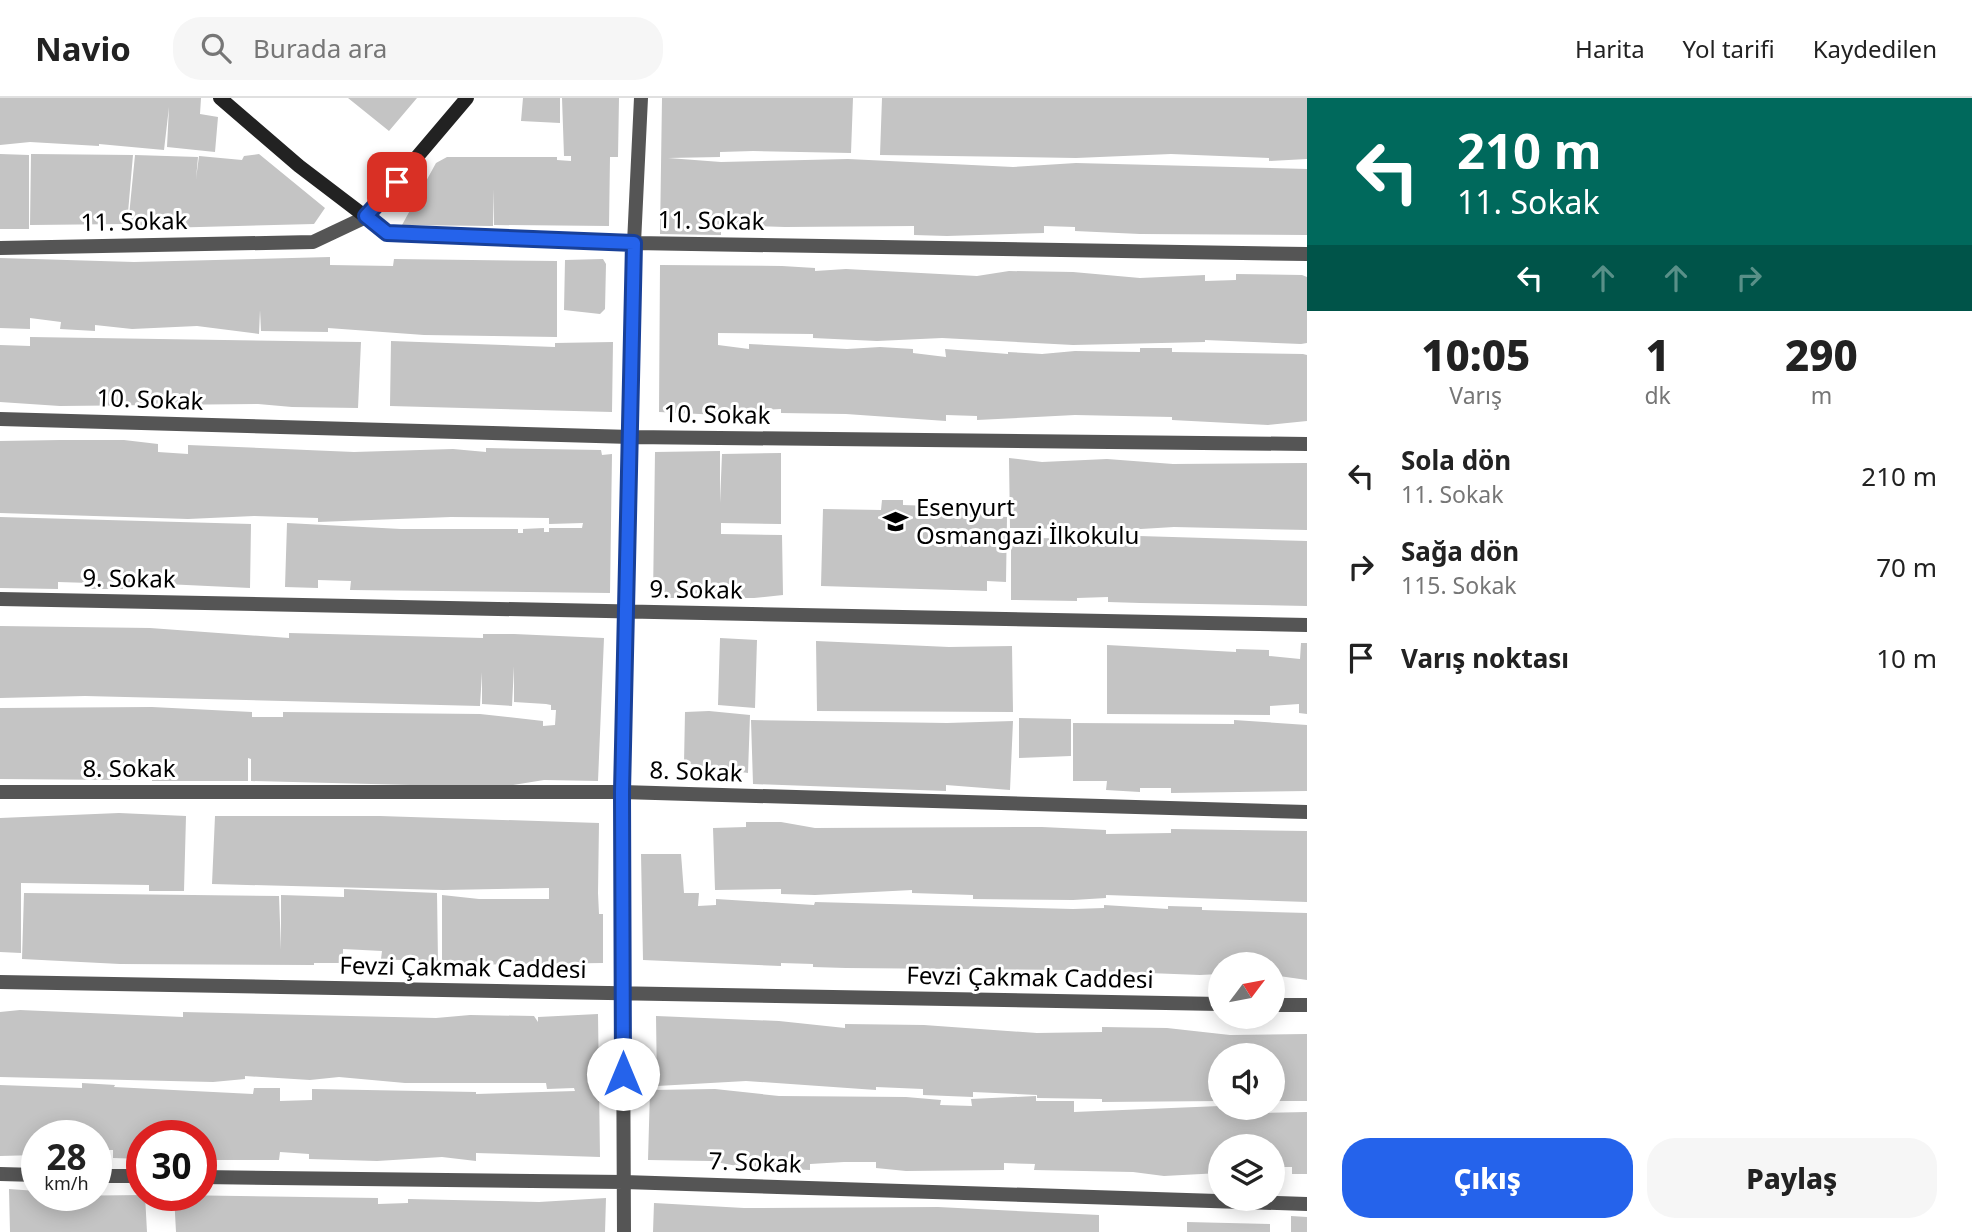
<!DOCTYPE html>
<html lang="tr">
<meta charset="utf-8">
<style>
:root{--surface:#fff;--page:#f6f6f6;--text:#222;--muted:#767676;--line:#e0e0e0;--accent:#2563eb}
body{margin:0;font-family:"Noto Sans",sans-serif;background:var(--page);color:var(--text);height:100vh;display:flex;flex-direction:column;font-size:26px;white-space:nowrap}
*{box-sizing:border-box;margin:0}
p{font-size:23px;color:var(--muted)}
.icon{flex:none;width:38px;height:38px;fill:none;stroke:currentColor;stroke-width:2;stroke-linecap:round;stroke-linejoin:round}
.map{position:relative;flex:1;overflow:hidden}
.sheet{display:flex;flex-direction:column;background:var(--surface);width:665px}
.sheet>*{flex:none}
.banner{background:#00695c;color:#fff;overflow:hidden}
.needle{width:46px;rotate:58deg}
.controls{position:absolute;left:1208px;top:854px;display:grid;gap:14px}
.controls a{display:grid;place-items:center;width:77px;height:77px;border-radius:50%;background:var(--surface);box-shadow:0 4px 18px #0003;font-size:35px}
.speed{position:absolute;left:21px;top:1022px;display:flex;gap:14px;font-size:35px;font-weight:700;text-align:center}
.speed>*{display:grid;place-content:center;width:91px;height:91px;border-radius:50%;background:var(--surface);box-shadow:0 4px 18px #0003;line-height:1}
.speed small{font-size:18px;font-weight:400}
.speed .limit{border:10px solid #d22;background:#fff;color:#111}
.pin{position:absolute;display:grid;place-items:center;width:60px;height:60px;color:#fff;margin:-30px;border-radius:14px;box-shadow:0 4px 10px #0006}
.me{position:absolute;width:77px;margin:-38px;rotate:0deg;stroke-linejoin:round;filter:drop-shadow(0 0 5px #0008)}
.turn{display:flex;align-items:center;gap:24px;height:147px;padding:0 35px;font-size:32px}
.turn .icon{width:91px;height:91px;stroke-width:2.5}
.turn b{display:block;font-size:49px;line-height:60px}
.lanes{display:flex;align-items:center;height:66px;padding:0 35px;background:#0003;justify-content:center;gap:35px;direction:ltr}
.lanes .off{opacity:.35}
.eta{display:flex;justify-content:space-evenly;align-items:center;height:119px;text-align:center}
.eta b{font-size:42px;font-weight:800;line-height:49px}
.button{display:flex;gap:14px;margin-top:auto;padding:14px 35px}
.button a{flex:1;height:80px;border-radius:28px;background:var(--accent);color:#fff;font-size:28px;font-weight:800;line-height:80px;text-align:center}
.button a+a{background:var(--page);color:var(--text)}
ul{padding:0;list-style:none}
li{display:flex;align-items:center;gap:21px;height:91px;padding:0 35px}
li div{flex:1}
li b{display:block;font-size:26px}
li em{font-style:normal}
header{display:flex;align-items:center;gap:42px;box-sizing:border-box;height:98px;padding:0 35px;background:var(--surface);border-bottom:2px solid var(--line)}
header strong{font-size:33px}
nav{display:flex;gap:38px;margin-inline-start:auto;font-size:24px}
.search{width:490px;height:63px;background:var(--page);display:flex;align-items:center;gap:18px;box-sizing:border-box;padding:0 24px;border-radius:28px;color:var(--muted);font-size:26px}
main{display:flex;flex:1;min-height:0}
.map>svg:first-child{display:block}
.building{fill:#c4c4c4}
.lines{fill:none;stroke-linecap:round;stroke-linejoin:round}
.street{stroke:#555;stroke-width:14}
.secondary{stroke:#222;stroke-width:14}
.route-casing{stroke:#184099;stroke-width:18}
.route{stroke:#2563eb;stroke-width:12}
.labels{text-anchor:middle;stroke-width:6;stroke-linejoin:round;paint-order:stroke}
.street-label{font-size:24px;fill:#000;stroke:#fff}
.poi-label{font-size:24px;fill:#000;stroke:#fff;text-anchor:start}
</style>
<header>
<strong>Navio</strong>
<div class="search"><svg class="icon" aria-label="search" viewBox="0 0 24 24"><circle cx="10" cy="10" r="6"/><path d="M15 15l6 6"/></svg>Burada ara</div>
<nav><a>Harita</a><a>Yol tarifi</a><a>Kaydedilen</a></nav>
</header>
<main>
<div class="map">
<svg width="1307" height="1134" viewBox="0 0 1307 1134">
<rect width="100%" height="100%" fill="#fff"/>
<path class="building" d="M0,0H201L200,16L218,19L215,54L167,49L169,9L164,52L99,46V48L30,44L0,47Z
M348,0H417L389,33Z
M523,0H560V25L521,23Z
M562,0H619L618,59H610L609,128L494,127L493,91V128L402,127L436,65L447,59H557V62L571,63V58H564Z
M662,0H853L851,55L753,53L720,54V59L668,60L721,64L848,61L1013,69L1076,65L1307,71V137L1140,136L1075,133V129L1044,128V135L947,138L914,137V128L785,129L752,128V126H721V137L660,136Z
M882,0H1307V61L1269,63V60L1171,56L1076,60L880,57Z
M0,56L29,57V131H0Z
M31,56L133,57L127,126L30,127Z
M259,56L325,110L314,126L162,130L128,128L135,57L198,59L196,81L199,58L242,62L244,58Z
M330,159V167L393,168L394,161L557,163V239L424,237L328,230V234L261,233L260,212L259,236L197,228L132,231L95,227V233L60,231L61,224L30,220V231L0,230V160L134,164Z
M603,161L606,166L605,211L600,216L564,212L565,162Z
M660,167L782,168L815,170V173L846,171L977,178L1009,173L1073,174L1140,180L1205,177V183L1236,182V176L1302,177L1307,179V245L1301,246L1205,242V244L1073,247L942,240L877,243L813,240V236L718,235V247L749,251V246L847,251L880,249L913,251V255L946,259L945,251L1008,256V254L1042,256L1075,253L1140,254V250H1172V254L1303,256L1307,257V323L1268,327L1172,322V319L1075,317L977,322V318L946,317V323L846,316L781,315V311L719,314V317L659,314Z
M30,239L361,244L358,310L292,309L258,306L60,308L0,304V247L30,248Z
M391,243L555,249V245L613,244L612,314L390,308Z
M60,342H124L158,346V354L188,356V347L354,354L453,351L486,354V350L601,352L602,357L612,356L610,495L350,492L351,483L318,482V490L285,489L287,425L401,431H518V435H523V431L544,430V434H549V430H582L583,425L549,426V420L451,419L318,424V420L254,418L188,421L0,415V343Z
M720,353V405L722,356L781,355V426L721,425V436L782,437L783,497L754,500H653L655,354Z
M1009,360L1042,364L1107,361L1173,366L1307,365V432L1174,429L1074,435L1042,430H1010Z
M882,402H903V407L991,410L990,418L1007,419L1006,484L987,483V493L821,488L823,411L881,412Z
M0,419L251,426L250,490L123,484V491H90V485L58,484V491L0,490Z
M1139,438L1307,443V508L1140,505L1108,504V499L1077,500V503L1011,502V439L1140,443Z
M0,528L150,530L289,540V535L483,540V536H514L604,540L598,683L544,682L513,687L449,688L251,683V661L248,660V683H152V678H120V682L0,681V610L152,609L252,614V619H283V614L480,616L543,623V628L555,627L556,612H551V607L546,606L514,604V568L512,608L482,606V574L480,608L85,598L0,600Z
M720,540L757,542L755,610L718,607Z
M816,543L949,549L1012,548L1013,614L817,613Z
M1301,545H1307V616L1299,615V606L1270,608V617L1107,616V547L1236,554V551L1269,552V558L1300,561Z
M709,613L750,617L748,675L684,665L685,614Z
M1019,620L1071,621V658L1019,660Z
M751,622L947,625L1013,623L1010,692L946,687V693L753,686Z
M1234,622L1307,627V693L1171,695V690H1140V694L1106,692L1107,683H1073V625L1234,626Z
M119,715L186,718L184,793H149V787L21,785V855L0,854V720Z
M215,718H380L599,725L598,795L599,816H603V865L442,867V797L479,801H549V790L443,792L212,786Z
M746,724H781L815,730L1042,729L1106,732V736L1171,735V731L1307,733V804L1106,797V800L1073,802L973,801V797L912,795V792L815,797L781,796V791L715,792L713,730L746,729Z
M641,756H681L684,795H699L698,808L716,807V801L814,807L815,804L1073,811L1104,810V807L1168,811V808L1202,809V812L1307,815V882L1272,877V866H1220V876L1200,877L1071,872L846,870L813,869V866L781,865V868L643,862Z
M344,791L437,795L438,864L381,861L382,853L343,851V865H314V867L120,866L22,861L24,795L279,798L281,852V797L344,799Z
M20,912L183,919V914L436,920L470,917L534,918L538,924V919L598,916L600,1059L476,1055V1063L442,1059L377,1063L309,1061V1056L280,1054L279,1062H201V1038H142V1061L113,1060V1052H96V1038H37V1057L0,1058V987L82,990V985L115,987L114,989L253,996L254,990H280V1003L312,1002V991L476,994V996L575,993L574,990L547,991L546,985H405L339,979L310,982L245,978V981L213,984L0,979V914Z
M656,918L779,923L845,930V926L924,927L1037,935L1102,934V929L1167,930L1230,937L1307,936V1003H1272V957H1220V1003L1102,1004V1001L1037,1000V997L973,994V999L923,997V991L876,989V992L746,983L657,988Z
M715,991L779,998L906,999L941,1002L940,1007L972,1008L971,1001L1036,998V1003H1074V1014L1220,1008L1263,1011V1015L1307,1014V1076H1292V1069H1272V1048H1220V1075L1164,1078L1133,1074L1034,1072L1035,1066L1004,1065V1072L906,1073L876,1070V1064H844L810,1066V1072L742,1069L711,1063L648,1062L650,992Z
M9,1091L37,1093V1097L49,1098L145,1097L147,1134H10Z
M174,1097L378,1100V1106L408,1105V1101L539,1104L606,1100L605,1134H176Z
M654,1105L744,1110L938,1109L1099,1117V1134H653Z
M1291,1118L1307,1119V1134H1291Z
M1187,1124L1270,1126V1134H1187Z"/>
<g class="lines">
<path class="street" d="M0,150L313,144L366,119L387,135L634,145L1307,156
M0,321L631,339L1307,346
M0,501L1307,527
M0,694H622L1307,714
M0,884L1220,906
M1272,907H1307
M0,1076L37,1077
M96,1078H142
M201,1079L624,1084L1307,1106
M624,1134L622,694L634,145L641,0"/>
<path class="secondary" d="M220,0L299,68L366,119L467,0"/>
</g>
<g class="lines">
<defs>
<path id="route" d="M397,84L366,118L387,135L634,145L622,694L623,976"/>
</defs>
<use href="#route" class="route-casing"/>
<use href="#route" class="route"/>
</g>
<defs>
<symbol id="school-bare" viewBox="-9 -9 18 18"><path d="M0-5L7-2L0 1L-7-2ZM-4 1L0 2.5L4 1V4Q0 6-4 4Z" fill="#000" stroke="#fff" stroke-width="2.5" paint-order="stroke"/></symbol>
</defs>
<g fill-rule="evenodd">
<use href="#school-bare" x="878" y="406" width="35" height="35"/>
</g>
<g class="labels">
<g class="street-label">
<text transform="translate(711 123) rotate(1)" y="8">11. Sokak</text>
<text transform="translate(134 124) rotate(-1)" y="8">11. Sokak</text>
<text transform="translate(150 302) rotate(2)" y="8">10. Sokak</text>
<text transform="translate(717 317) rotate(1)" y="8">10. Sokak</text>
<text transform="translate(129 481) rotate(1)" y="8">9. Sokak</text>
<text transform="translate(696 492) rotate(1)" y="8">9. Sokak</text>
<text x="129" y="679">8. Sokak</text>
<text transform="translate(696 674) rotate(2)" y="8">8. Sokak</text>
<text transform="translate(463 870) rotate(1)" y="8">Fevzi Çakmak Caddesi</text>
<text transform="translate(1030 880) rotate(1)" y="8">Fevzi Çakmak Caddesi</text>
<text transform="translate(755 1065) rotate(2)" y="8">7. Sokak</text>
</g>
<g class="poi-label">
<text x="916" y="418">Esenyurt<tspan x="916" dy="28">Osmangazi İlkokulu</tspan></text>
</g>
</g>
</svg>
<div class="controls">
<a><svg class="needle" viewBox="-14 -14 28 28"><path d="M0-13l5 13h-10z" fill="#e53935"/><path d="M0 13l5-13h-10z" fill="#767676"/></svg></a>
<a><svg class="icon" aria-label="sound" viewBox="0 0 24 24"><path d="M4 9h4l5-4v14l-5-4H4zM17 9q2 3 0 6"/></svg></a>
<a><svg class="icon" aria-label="layers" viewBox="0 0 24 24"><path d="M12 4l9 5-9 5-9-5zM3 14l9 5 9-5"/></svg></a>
</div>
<div class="speed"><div>28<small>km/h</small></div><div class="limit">30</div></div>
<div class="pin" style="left:397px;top:84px;background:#d93025"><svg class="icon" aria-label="arrive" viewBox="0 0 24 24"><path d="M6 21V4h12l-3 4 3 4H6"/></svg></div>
<svg class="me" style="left:623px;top:976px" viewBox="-20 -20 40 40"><circle r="19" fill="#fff"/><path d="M0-13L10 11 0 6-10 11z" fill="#2563eb"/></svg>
</div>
<section class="sheet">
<div class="banner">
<div class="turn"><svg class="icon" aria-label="left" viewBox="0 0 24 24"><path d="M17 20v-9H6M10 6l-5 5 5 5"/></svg><div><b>210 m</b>11. Sokak</div></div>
<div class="lanes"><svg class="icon" aria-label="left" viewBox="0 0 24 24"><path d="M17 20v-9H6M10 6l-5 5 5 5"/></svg><svg class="icon off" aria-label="ahead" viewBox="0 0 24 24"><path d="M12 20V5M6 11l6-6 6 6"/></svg><svg class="icon off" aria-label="ahead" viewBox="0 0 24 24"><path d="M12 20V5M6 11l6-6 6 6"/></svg><svg class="icon off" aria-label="right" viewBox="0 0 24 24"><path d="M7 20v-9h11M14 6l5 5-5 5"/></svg></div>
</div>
<div class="eta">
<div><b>10:05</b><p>Varış</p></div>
<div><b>1</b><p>dk</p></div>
<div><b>290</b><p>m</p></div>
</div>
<ul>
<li><svg class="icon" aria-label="left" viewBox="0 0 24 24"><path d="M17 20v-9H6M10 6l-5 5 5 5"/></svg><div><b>Sola dön</b><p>11. Sokak</p></div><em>210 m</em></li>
<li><svg class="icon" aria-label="right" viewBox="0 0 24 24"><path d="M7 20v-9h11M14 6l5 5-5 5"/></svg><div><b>Sağa dön</b><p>115. Sokak</p></div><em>70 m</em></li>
<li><svg class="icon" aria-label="arrive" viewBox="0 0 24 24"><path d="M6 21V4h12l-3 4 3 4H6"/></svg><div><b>Varış noktası</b></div><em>10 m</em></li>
</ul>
<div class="button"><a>Çıkış</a><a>Paylaş</a></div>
</section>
</main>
